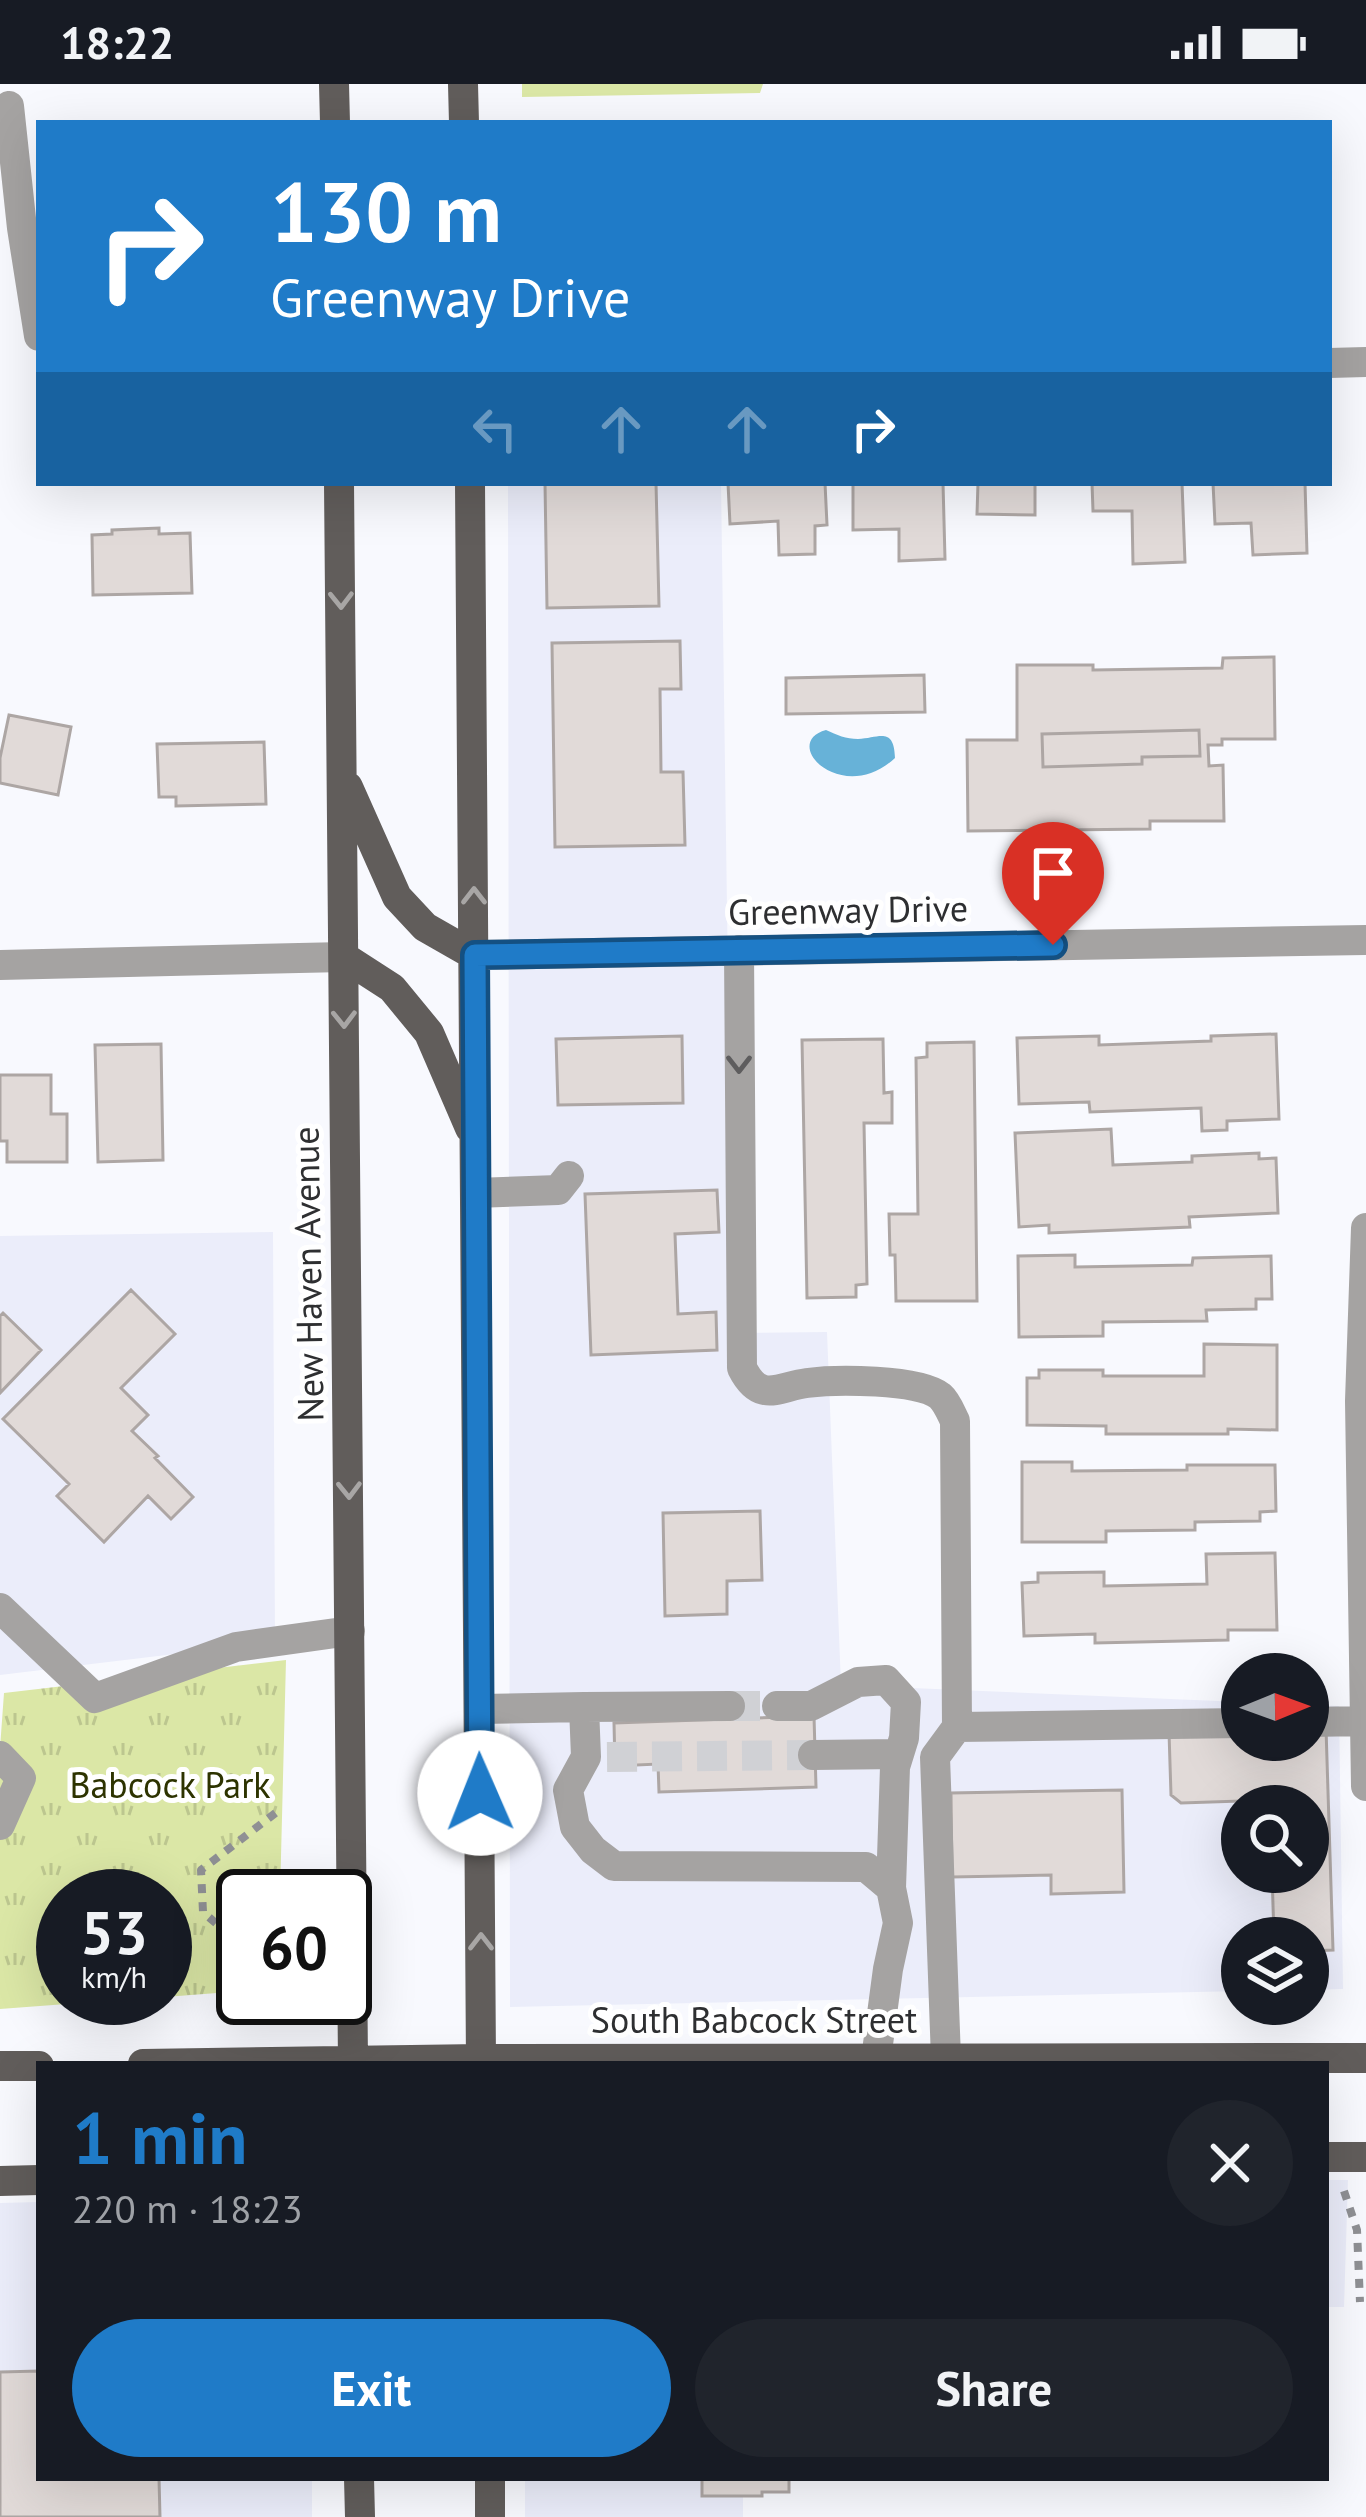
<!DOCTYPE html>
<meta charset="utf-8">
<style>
:root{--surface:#171b24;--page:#20242c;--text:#f1f3f6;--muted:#9ea1a6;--accent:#1f7bc8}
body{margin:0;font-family:"PT Sans",sans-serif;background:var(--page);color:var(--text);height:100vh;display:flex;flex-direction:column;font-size:45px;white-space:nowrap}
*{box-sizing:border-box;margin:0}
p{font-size:39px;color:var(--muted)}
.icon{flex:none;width:66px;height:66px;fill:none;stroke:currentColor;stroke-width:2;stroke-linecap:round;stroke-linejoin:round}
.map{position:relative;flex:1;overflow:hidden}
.side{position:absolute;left:36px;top:1977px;width:1293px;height:420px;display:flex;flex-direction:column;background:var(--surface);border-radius:0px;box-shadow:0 12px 48px #0002}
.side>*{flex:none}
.top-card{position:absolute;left:36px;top:36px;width:1296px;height:366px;border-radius:0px;box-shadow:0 12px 48px #0002;background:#1f7bc8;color:#fff;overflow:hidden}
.needle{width:78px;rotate:89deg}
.buttons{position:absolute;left:1221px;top:1569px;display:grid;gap:24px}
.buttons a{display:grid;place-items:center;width:108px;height:108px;border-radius:50%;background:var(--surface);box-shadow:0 12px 48px #0002;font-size:60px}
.speed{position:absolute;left:36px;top:1785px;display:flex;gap:24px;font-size:60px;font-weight:700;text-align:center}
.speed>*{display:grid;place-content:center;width:156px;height:156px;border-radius:50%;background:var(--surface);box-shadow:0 12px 48px #0002;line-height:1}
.speed small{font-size:30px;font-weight:400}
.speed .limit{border:6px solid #111;border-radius:18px;background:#fff;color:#111}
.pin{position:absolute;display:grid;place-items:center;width:102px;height:102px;color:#fff;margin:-123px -51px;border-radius:50% 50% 50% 0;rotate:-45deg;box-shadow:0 0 12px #0007}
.pin .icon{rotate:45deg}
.me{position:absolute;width:132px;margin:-66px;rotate:359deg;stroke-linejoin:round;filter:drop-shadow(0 0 9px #0008)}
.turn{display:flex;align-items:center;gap:42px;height:252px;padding:0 36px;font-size:54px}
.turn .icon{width:156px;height:156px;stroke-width:2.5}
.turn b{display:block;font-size:84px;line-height:102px}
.lanes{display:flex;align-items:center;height:114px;padding:0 36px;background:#0003;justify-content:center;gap:60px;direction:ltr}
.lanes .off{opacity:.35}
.round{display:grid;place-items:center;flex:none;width:126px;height:126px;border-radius:63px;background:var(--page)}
.summary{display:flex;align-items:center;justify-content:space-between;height:204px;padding:0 36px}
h1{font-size:72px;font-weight:700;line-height:90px;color:var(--accent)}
.primary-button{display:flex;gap:24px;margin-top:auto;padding:24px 36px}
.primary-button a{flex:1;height:138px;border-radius:72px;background:var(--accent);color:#fff;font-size:48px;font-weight:700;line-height:138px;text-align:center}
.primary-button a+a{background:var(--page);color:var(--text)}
.status{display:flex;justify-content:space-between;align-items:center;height:84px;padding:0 60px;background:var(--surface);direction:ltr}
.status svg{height:33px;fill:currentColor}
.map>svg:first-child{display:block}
.built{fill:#ebedfa;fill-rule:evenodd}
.green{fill:#dbe7a6}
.park{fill:url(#park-tufts)}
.water{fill:#67b2d8}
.building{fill:#e1dad8;stroke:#ada6a4;stroke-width:3;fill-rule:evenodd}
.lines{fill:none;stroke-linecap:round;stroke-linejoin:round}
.minor-tunnel{stroke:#d0d1d5;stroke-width:30;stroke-dasharray:30 15;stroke-linecap:butt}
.path{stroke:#8f9094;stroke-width:8;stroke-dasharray:9 9;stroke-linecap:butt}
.minor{stroke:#a5a3a2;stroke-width:30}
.major{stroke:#615d5b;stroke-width:30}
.oneway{stroke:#a8a6a5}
.oneway2{stroke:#5e5d5e}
.route-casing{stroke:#145082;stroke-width:30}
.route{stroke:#1f7bc8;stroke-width:21}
.labels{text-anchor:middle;stroke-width:10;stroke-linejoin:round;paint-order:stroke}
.street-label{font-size:36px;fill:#2e2f31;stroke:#fff}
.park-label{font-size:36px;fill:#2d3300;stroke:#fff}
</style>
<div class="status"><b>18:22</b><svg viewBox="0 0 49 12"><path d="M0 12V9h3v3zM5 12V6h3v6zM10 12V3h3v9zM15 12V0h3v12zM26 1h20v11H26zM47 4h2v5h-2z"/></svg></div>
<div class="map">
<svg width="1366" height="2433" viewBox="0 0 1366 2433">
<defs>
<pattern id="park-tufts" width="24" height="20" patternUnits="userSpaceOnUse" patternTransform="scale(3)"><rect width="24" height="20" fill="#dbe7a6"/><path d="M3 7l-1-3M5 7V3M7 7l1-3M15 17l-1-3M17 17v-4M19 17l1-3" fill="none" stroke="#bcc68f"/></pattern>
</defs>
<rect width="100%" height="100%" fill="#f8f9fe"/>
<path class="built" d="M508,399H721L733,1249L827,1248L841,1601L1242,1618V1656H1308V1621L1339,1622L1343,1905L1308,1906V1854H1242V1907L510,1923ZM1242,1722H1308V1788H1242Z
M273,1148L275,1558L0,1591V1152Z
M1326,2096H1348L1344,2223H1326Z
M39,2118V2394H312V2433H0V2119Z
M525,2394H743V2433H525Z"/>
<path class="green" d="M522,0H763L760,9L522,13Z"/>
<path class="park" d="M286,1576L280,1812H243V1907L165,1913V1812H63V1914H146L0,1925V1664L4,1609Z"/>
<path class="water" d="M826,646C837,651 846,655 858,655C879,654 894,642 895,674C842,723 779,659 826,646Z"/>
<path class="building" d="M545,399H656L659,522L547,524Z
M728,399H825L827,441L815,442V470L779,471L778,437L730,440Z
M853,399H943L945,475L899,477V445L853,446Z
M978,399H1035V431L977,430Z
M1092,399H1182L1185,478L1133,480L1132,427H1093Z
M1213,399H1305L1307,469L1253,471L1251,439L1215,440Z
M159,444V450L190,449L192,509L93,511L92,451L112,450V446Z
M680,557L681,605H660L661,688H683L685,761L555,763L552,559Z
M1274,573L1275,655H1222V661H1208L1209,682L1223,681L1224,737H1150V745L968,747L967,656H1017V581H1093V586L1222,584L1223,574ZM1199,646L1200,672L1142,673V680L1043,683L1042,650Z
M924,591L925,628L786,630V594Z
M9,631L71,643L58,711L0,699V674Z
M1199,646L1200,672L1142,673V680L1043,683L1042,650Z
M264,658L266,720L176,722V713H159L157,660Z
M1276,950L1279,1035L1227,1037V1046L1202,1047L1201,1024L1090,1028L1089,1018L1019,1020L1017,954L1099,952V961L1211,957V952Z
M682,952L683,1019L558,1021L556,955Z
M883,955L884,1009L892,1008V1039H864L867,1200L856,1201V1213L807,1214L802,956Z
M974,958L977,1217H896L895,1171H890L889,1130H918L916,974L927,973V959Z
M161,960L163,1076L98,1078L95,961Z
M0,991H51V1030H67V1078H7V1057H0Z
M1111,1045L1113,1081L1192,1078V1072L1259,1069V1075L1276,1074L1278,1129L1189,1133L1190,1143L1049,1149V1141L1019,1143L1015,1049Z
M717,1106L719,1148L675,1150L678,1230L716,1228L717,1266L591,1271L585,1110Z
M1075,1171V1183L1192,1181L1193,1174L1271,1172L1272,1215H1256V1225L1206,1226L1207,1237L1103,1238V1252L1019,1253L1018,1172Z
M131,1206L175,1250L121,1304L148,1331L132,1347L158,1372L155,1374L193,1413L171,1435L148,1412L104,1458L57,1412L69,1400L3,1335Z
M3,1229L41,1266L0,1309V1232Z
M1204,1260L1277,1261V1346L1228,1345V1350H1106V1342L1027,1341V1294H1039V1286H1103V1292H1204Z
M1022,1378H1072V1387L1187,1386V1381H1275L1276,1427L1260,1428V1437L1195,1438V1446L1106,1447V1458H1022Z
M760,1427L762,1496L727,1497V1530L665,1532L663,1429Z
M1275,1469L1277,1546H1228V1556L1095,1559V1550L1024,1552L1022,1499L1038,1498V1489L1104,1488V1502L1207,1500L1206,1470Z
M814,1632L816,1703L659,1708L658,1680L615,1682L614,1639Z
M1308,1644H1326L1333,1866L1308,1867V1854H1274L1272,1788H1308V1722H1271V1716L1181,1719L1171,1711L1169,1648L1242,1646V1656H1308Z
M1122,1706L1124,1808L1051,1810V1791L952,1793L951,1709Z
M39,2287V2394H159L160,2433H0V2288Z
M702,2394H789V2408H762V2412H702Z"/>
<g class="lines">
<path class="minor-tunnel" d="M730,1622H777
M607,1673L813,1671"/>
<path class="path" d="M243,1863L203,1828L201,1786L282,1724
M1344,2107L1357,2146L1360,2218"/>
<path class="minor" d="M9,22L22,144L39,252
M1329,279L1366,278
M739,866L742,1284C760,1320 778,1303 807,1299C836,1295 918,1295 940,1312C947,1318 951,1329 955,1337L957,1643L1242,1639
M474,871L1366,856
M0,881L344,873
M475,1109L558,1106L569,1092
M1366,1144L1360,1317L1366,1702
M0,1524L95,1614L236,1563L350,1547
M777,1622H811L858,1598L886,1596L906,1618L904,1654L895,1683L891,1804
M584,1623L730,1622
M479,1625L584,1623L586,1673L568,1706L575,1743L593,1766L614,1782L866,1783L891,1804L898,1839L888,1885L876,1975
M1308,1638L1365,1637
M813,1671L899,1670
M0,1672L21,1694L0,1741
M946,1975L935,1673L957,1643"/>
<path class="major" d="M334,0L335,39
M463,0L464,39
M339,399L353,1980
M470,399L481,1980
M348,703L397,813L425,843L474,871
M344,873L392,904L429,949L470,1044
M143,1980L481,1975L1366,1974
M0,1982H39
M1326,2073H1366
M0,2097L39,2096
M359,2394L360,2433
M490,2394V2433"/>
</g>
<defs><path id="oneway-chevron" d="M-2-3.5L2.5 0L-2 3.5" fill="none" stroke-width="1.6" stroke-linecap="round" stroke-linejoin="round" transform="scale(3)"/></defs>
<g class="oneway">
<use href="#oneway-chevron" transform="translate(341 516) rotate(89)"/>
<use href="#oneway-chevron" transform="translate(474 812) rotate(-90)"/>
<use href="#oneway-chevron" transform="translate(344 935) rotate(89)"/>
<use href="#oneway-chevron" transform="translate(349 1406) rotate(89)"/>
<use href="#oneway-chevron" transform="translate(481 1858) rotate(-90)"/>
</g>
<use class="oneway2" href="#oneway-chevron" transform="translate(739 980) rotate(90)"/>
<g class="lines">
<defs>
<path id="route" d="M480,1709L475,871L1053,861"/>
</defs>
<use href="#route" class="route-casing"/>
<use href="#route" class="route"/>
</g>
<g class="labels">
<g class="street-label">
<text transform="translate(848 826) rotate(-1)" y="13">Greenway Drive</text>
<text transform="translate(308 1190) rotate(-91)" y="13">New Haven Avenue</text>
<text x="754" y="1949">South Babcock Street</text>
</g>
<g class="park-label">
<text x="170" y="1714">Babcock Park</text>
</g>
</g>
</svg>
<div class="buttons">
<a><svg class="needle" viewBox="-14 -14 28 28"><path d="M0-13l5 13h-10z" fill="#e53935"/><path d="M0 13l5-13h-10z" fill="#9ea1a6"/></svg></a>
<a><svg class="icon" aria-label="search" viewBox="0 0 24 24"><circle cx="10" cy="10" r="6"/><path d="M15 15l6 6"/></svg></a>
<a><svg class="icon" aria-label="layers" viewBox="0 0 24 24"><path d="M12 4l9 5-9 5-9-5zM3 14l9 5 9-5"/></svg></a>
</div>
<div class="speed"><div>53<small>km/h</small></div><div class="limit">60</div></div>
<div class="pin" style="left:1053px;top:861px;background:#d93025"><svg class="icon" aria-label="arrive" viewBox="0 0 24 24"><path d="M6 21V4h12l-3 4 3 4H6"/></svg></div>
<svg class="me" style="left:480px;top:1709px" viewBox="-20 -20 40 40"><circle r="19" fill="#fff"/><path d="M0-13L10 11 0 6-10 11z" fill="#1f7bc8"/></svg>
<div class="top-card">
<div class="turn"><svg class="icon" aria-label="right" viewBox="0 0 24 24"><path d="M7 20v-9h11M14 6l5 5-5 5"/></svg><div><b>130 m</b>Greenway Drive</div></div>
<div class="lanes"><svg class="icon off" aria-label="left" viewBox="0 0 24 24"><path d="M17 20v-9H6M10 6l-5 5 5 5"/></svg><svg class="icon off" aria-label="ahead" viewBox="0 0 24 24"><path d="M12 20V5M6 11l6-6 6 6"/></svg><svg class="icon off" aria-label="ahead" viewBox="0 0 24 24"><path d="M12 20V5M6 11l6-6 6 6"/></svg><svg class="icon" aria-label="right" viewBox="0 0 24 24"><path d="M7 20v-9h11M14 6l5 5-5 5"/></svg></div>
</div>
<section class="side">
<div class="summary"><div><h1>1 min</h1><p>220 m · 18:23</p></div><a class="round"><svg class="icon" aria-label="close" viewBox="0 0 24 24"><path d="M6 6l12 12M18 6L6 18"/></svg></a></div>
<div class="primary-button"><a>Exit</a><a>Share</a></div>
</section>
</div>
